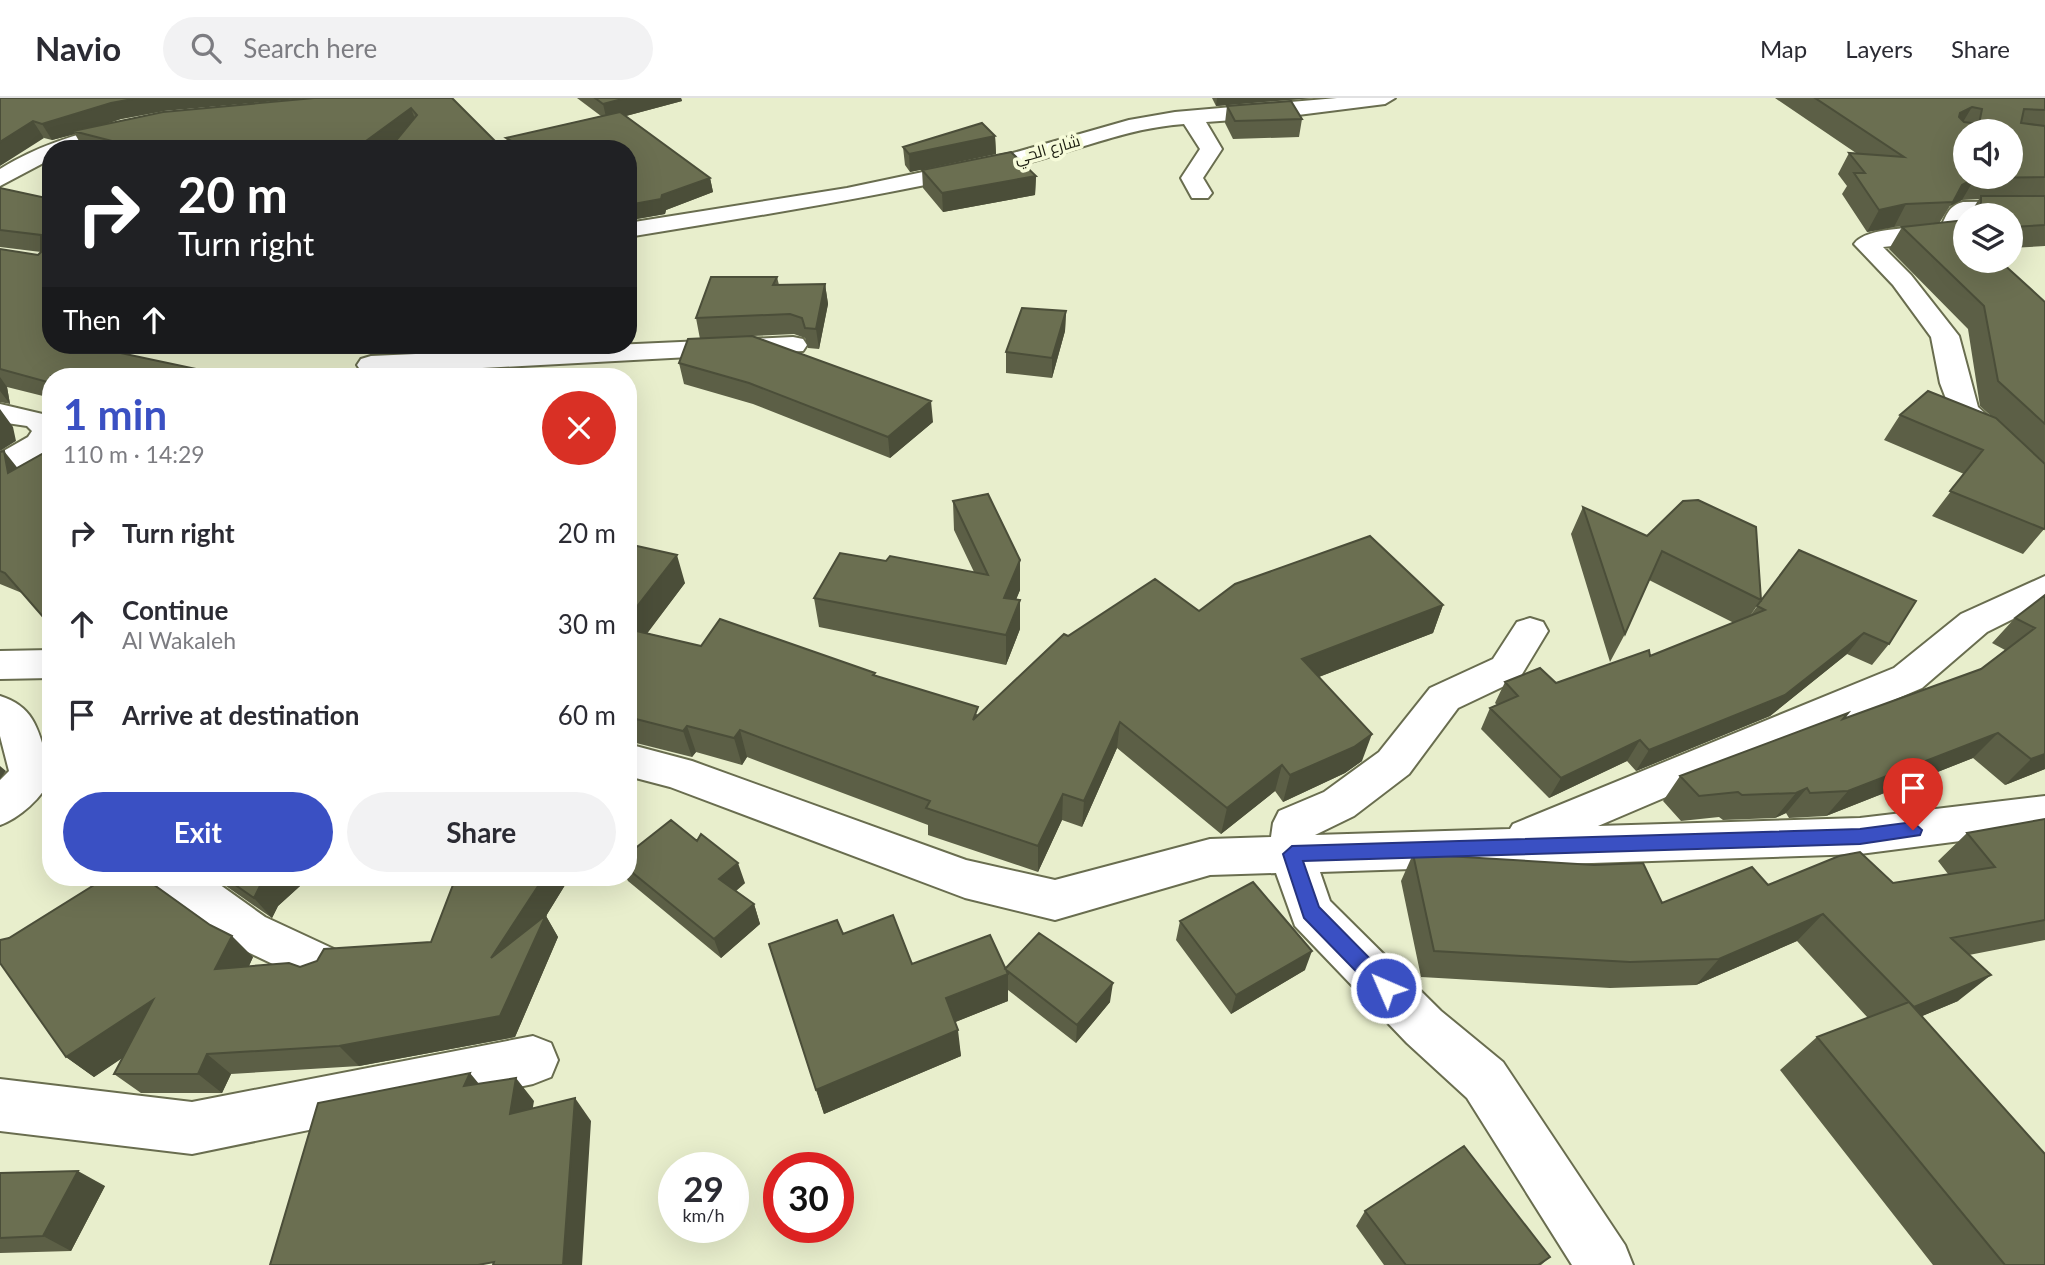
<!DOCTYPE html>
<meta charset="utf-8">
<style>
:root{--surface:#fff;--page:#f2f2f3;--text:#2b2b33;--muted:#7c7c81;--line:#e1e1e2;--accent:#3a50c3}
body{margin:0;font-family:Lato,Cairo,sans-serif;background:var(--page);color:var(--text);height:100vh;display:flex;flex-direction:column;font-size:26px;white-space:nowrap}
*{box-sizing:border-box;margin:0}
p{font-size:23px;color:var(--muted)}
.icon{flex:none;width:38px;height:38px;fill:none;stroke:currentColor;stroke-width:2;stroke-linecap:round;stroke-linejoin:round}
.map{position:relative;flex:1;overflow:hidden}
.sheet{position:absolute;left:42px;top:270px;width:595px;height:518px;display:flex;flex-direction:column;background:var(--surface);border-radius:28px;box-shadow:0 7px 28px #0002}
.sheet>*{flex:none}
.hud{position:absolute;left:42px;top:42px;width:595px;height:214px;border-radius:28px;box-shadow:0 7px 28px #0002;background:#202124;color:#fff;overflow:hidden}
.controls{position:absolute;left:1953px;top:21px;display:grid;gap:14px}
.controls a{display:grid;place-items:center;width:70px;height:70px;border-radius:50%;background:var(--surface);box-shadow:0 7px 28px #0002;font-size:35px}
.speed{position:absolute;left:658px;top:1054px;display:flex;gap:14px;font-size:35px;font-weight:700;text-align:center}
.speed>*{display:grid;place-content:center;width:91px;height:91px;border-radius:50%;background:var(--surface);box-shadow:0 7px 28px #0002;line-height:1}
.speed small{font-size:18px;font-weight:400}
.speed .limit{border:10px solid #d22;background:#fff;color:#111}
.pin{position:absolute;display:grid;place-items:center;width:60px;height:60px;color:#fff;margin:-72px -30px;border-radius:50% 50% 50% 0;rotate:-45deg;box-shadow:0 0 7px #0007}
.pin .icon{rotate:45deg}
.me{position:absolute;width:77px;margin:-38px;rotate:315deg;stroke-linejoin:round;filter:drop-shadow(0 0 5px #0008)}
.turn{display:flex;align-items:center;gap:24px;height:147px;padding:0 21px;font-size:32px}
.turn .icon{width:91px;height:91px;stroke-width:2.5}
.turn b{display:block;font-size:49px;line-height:60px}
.then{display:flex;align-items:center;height:66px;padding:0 21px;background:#0003;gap:14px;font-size:26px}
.round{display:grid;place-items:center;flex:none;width:74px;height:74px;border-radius:37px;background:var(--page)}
.overview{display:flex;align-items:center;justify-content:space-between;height:119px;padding:0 21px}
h1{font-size:42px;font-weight:700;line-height:52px;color:var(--accent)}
.action{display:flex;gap:14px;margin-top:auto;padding:14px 21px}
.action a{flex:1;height:80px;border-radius:42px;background:var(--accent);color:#fff;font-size:28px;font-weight:700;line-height:80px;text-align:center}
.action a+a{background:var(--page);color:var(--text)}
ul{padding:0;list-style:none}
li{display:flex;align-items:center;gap:21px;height:91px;padding:0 21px}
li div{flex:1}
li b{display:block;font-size:26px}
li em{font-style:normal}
header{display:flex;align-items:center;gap:42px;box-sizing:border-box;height:98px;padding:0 35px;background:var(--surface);border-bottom:2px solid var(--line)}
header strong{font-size:33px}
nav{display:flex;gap:38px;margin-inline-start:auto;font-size:24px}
.search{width:490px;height:63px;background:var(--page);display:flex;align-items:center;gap:18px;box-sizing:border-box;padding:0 24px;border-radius:38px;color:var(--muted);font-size:26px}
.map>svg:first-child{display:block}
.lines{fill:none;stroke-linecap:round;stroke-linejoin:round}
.minor-casing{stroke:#696d4f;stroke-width:4}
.minor{fill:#fff;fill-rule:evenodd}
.wall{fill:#5c5f46}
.shaded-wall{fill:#4b4e39}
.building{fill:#6b6f51;stroke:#4b4e39;stroke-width:2;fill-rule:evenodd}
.route{fill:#3a50c3;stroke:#26347f;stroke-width:2}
.labels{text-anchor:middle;stroke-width:7;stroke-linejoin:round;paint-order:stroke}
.far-street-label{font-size:16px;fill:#1c1e11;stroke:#f6fbd9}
</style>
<header>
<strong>Navio</strong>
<div class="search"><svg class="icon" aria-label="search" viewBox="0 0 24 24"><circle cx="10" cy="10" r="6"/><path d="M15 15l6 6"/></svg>Search here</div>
<nav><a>Map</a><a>Layers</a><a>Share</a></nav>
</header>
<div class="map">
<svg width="2045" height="1167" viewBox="0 0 2045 1167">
<rect width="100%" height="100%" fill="#e8eecc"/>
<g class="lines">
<defs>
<path id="minor" d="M1337,0H1395L1385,6L1290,18L1206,24L1222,51L1203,80L1212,95L1208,100H1192L1181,80L1200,51L1184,26C1125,30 1071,55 1015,68C886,97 758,118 628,139V125L847,90L1013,55L1129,22L1175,14Z
M131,24L141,30L138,34L79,51H51V61L0,88V71C40,46 85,33 131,24Z
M2045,103V117H1965V131L1956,141L1883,149L1911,177L1959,238L1978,309L2045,371V399L2034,396L1989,350L1953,319L1940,285L1931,239L1893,187L1854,146C1866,128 1920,130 1941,129C1946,118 1949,107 1963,104Z
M793,239L803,241L807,247L803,253L371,276L361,273L357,267L361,261L371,258Z
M0,306L51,318L50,353L11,375L0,378V355L28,339L32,333L27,328L0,324Z
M2045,478V505L1987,534L1922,590L1598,728L1860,720L2045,698V732L1860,756L1320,774L1330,803L1441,913L1503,964L1625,1147L1633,1167H1572L1467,1000L1407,945L1295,828L1276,775L1210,777L1055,822L965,800L670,689L628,678V646L692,663L966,762L1055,782L1210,741L1271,739L1273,725L1279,713L1324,694L1379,654L1430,590L1493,561L1517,524L1530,520L1543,524L1548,533L1519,581L1458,610L1409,676L1354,718L1315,737L1510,731L1513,726L1894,570L1961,516Z
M51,552V580L0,581V553Z
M0,598C32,608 38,629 46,659C48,665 52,673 50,680C44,699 18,721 0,727V682L9,673L0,638Z
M152,779H209L265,819L336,852L343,867L336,882L319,888L233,847L158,792Z
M533,938L551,945L558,962L551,979L533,986L192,1056L0,1033V981L192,1004Z"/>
</defs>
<use href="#minor" class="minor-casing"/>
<use href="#minor" class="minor"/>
</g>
<path class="wall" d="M0,0L164,13L121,21L102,27L452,0L385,51H85L83,50L75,36L52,42L44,40Z
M577,0H681L682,3L626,18L710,80L713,94L666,112L665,116L631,122L628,120V51H510L506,40L601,18Z
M1212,0H1312L1216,8Z
M1775,0H2045V148L2011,150V117H1969L1979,101L1962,102L1950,108L1940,124L1965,163L2045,204V430L2023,456L1932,418L1964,376L1884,342L1900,317L1991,318L1980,308L1968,231L1889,151L1902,129L1909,128L1894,129L1867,134L1842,96L1847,88L1838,76L1849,55H1856Z
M1227,8L1302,21L1299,39L1233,41L1225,25Z
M995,38L996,56L910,74L905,67L903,49Z
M922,72L1036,78L1035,97L943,114L923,90Z
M0,90L51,101V300L7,289L10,306L0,304V151L38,157L41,154L0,149Z
M777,179L779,187L825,186L828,206L819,251L808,250L805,240L794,236L753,238L933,324L890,360L753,306L684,286L679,265L700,241L696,220Z
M1066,213L1065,233L1052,280L1006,275V254Z
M361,247H443L436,252L364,254Z
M455,247H547L491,250Z
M0,354L22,495L0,486Z
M953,403L1020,462V492L1016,502L1020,531L1006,567L819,529L814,500L886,463L974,474L954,432Z
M1583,409L1761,502L1750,518L1799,452L1889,546L1872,567L1847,556L1770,618L1636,673L1627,663L1549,700L1481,631L1490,610L1497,607L1495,605L1505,584L1556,585L1650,558L1734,525L1649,482L1625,536L1610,564L1571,436Z
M628,446L685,485L647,535L701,548L875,575V578L979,617L1068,538L1199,513L1443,507L1433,535L1319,579L1362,663L1345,675L1283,704L1275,693L1221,736L1117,650L1082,729L1062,722L1038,774L928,737V727L747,659L742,667L696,654L692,659L628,643Z
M2045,497V671L2005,687L1973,660L1826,718L1789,720L1786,715L1775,720L1723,722L1719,719L1681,723L1663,703L1680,678L1843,621L1981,571L2005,552L1992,545L2015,520Z
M2045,721V842L1969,857L1958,903L1922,918L2045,1167H1933L1780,972L1817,939L1868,920L1797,843L1696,887L1610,890L1421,879L1401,783L1413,756L1662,805L1768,787L1893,785L1948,776L1938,763L1967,735Z
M628,756L745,785L736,793L754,806L760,826L721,860L628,783L626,779H628Z
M213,779H310L278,808L272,820Z
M456,779H570L546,818L558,839L515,939L359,968L231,976L222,995H141L114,976L123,959L94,979L66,959L9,840L148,782L253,859L249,868L300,869L431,844Z
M1180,823L1305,872L1231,916L1176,842Z
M843,836L912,866L1005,871L1110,904L1076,945L1008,892V903L955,924L961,958L824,1016L769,846Z
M0,1075L105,1088L71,1153L0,1155Z
M1365,1113L1550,1159L1541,1167H1384L1356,1128Z"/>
<path class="shaded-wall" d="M138,0H311L164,13L121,21L78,35L73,33L75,36L52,42L42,26L111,5Z
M626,0H681L682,3L607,23L603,6Z
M1217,0H1312L1216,8Z
M1972,9L1960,29L1948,36L1960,15Z
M411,10L417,27L385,51H355Z
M33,23L44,40L0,68V44Z
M995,38L996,56L910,74L909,56Z
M1036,78L1035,97L943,114L942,95Z
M710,80L713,94L666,112L665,116L631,122L628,107Z
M1975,80L1962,102L1950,108L1962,87Z
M1906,106L1894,129L1867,134L1879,112Z
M825,186L828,206L819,251L816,231Z
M1066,213L1065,233L1052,280V260Z
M434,247H443L436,252Z
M0,279L7,289L10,306L0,293Z
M931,303L933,324L890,360L888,339Z
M0,311L13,329L16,343L0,353Z
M4,353L20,373L8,375Z
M677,457L685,485L631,557L628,550V520Z
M1020,462V492L1004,529V500Z
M1020,502V531L1006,567V537Z
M1443,507L1433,535L1295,588L1302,561Z
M1864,535L1847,556L1770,618L1636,673L1649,652Z
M1120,624L1117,650L1082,729L1084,703Z
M687,628L696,654L692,659L683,633Z
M740,632L747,659L742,667L734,640Z
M1998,635L1973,660L1826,718L1848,693Z
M1372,636L1362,663L1345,675L1283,704L1290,677Z
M1640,642L1627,663L1549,700L1561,680Z
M2045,656V671L2005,687L2031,661Z
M1282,667L1275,693L1221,736L1227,710Z
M0,668L6,673L0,681Z
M1807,690L1786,715L1775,720L1796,695Z
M1063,696L1062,722L1038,774V748Z
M738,765L745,785L726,801L719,781Z
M271,779H310L278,808L272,820L254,800L260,788Z
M544,779H570L546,818L558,839L515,939L359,968L339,948L491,860Z
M754,806L760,826L721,860L714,841Z
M1823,816L1797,843L1696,887L1719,861Z
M232,838L253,859L238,892L215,871Z
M1312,853L1305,872L1231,916L1236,897Z
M1008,876V903L948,927L946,900Z
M1991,877L1958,903L1882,935L1913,910Z
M1113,885L1110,904L1076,945L1077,927Z
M153,902L178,923L94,979L66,959Z
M958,932L961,958L824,1016L816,992Z
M207,956L231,976L222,995L198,976Z
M470,975L489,998L464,988Z
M516,980L534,1003L528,1038L510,1016Z
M575,1000L591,1023L582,1167H563Z
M78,1073L105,1088L71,1153L43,1138Z"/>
<path class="building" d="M0,0H138L111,5L42,26L33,23L0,44Z
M314,0H452L503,51H389L417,17L411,10L355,51H143L73,33L163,14Z
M595,0H626L603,6Z
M1815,0H2045V12L2024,11L2021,25L2045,28V79L1975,80L1962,87L1953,104L1906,106L1879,112L1854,75H1865L1849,55L1904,59ZM1972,9L1982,11L1979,26L1964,24L1959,19L1960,15ZM1965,33H2011V79H1965Z
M1291,3L1302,21L1235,23L1227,8Z
M620,14L710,80L662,97L661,101L628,107V51H526L506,40Z
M982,25L995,38L909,56L903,49Z
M1011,54L1036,78L942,95L922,72Z
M0,90L51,101V247H83L229,278H51V285L0,271V151L38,157L41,154V137L0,132Z
M1981,98H2045V127L2011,129V117H1974L1981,111Z
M1965,122V163H2000L2045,204V326L1998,283L1984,208L1902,129Z
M711,179H777L773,187L825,186L816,231L805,230L802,220L790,216L696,220Z
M1022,210L1066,213L1052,260L1006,254Z
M752,238L931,303L888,339L749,285L679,265L688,241Z
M1928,293L1996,320L2045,366V430L2044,431L1950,393L1983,352L1900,317Z
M51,351V528L5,475L0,473V354L4,353L8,375Z
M988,396L1020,462L1004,500L1020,502L1006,537L814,500L840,455L886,463L890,458L988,477L953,403Z
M1698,402L1756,429L1761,502L1662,453L1625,536L1583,409L1647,438L1683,403Z
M1370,438L1443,507L1302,561L1372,636L1354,649L1290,677L1282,667L1227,710L1120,624L1084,703L1063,696L1038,748L926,710L930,703L740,632L734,640L687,628L683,633L628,619V531L701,548L720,521L875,575L873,577L978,609L973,622L1064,536L1068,538L1155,481L1199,513L1235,486Z
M628,446L677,457L628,520Z
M1799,452L1916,503L1889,546L1864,535L1785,597L1649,652L1640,642L1561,680L1490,610L1518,598L1505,584L1540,570L1556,585L1649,552L1650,558L1765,512L1757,508Z
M2045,497V656L2031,661L1998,635L1848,693L1810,695L1807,690L1796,695L1742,697L1738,694L1699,698L1680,678L1848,615L1843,621L1981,571L2035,530L2015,520Z
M2045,721V822L1951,840L1991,877L1914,909L1823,816L1719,861L1630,864L1434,853L1413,756L1594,767L1643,765L1662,805L1752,769L1768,787L1839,758L1860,754L1893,785L1995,769L1967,735Z
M671,722L697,743L701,736L738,765L719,781L754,806L714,841L628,771V756Z
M107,779H143L210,827L232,838L215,871L289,865L300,869L317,863L324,851L431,844L456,779H544L491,860L546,817L500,918L339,948L207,956L198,976H114L153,902L66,959L0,865V842L9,840Z
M224,779H271L260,788L254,800Z
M1253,784L1312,853L1236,897L1180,823Z
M893,817L912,866L990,837L1008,876L946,900L958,932L816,992L769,846L837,822L843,836Z
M1039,835L1113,885L1077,927L1005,871Z
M1909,904L2045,1056V1167H2005L1817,939Z
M470,975L464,988L516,980L510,1016L575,1000L563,1167H493L494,1164L478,1167H270L318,1005Z
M1464,1048L1550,1159L1538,1167H1406L1365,1113Z
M78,1073L43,1138L0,1140V1075Z"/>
<path class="route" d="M1913,724L1922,732L1920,737L1860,746L1303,763L1319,809L1393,884L1396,890L1393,897L1386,900L1379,897L1304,820L1283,756L1292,748L1860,731Z"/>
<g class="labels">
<g class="far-street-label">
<text transform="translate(1047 51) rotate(-16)" y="6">شارع الحي</text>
</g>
</g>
</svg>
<div class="controls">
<a><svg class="icon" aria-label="sound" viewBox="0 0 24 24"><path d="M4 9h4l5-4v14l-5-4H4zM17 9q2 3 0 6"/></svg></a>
<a><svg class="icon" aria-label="layers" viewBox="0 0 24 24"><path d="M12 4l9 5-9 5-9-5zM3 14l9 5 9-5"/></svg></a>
</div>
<div class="speed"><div>29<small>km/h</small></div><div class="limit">30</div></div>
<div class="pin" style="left:1913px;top:732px;background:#d93025"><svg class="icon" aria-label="arrive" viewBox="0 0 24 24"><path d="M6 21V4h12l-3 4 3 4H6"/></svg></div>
<svg class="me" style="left:1386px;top:890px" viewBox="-20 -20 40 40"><circle r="17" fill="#3a50c3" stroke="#fff" stroke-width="3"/><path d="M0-11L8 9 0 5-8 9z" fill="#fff"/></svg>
<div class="hud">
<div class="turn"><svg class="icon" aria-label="right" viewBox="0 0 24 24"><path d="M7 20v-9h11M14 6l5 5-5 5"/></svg><div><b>20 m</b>Turn right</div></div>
<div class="then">Then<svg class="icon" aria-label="ahead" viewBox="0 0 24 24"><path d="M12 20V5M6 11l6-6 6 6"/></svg></div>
</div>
<section class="sheet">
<div class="overview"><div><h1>1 min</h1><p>110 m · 14:29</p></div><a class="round" style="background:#d93025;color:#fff"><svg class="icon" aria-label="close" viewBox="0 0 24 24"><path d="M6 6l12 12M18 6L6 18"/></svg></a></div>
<ul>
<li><svg class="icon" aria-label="right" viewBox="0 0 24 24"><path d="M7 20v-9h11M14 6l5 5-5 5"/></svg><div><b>Turn right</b></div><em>20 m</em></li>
<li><svg class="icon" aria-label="ahead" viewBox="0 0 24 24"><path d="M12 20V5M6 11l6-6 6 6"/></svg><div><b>Continue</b><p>Al Wakaleh</p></div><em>30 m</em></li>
<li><svg class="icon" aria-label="arrive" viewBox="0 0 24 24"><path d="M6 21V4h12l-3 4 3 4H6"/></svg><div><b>Arrive at destination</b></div><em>60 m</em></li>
</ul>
<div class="action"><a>Exit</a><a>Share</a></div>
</section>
</div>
